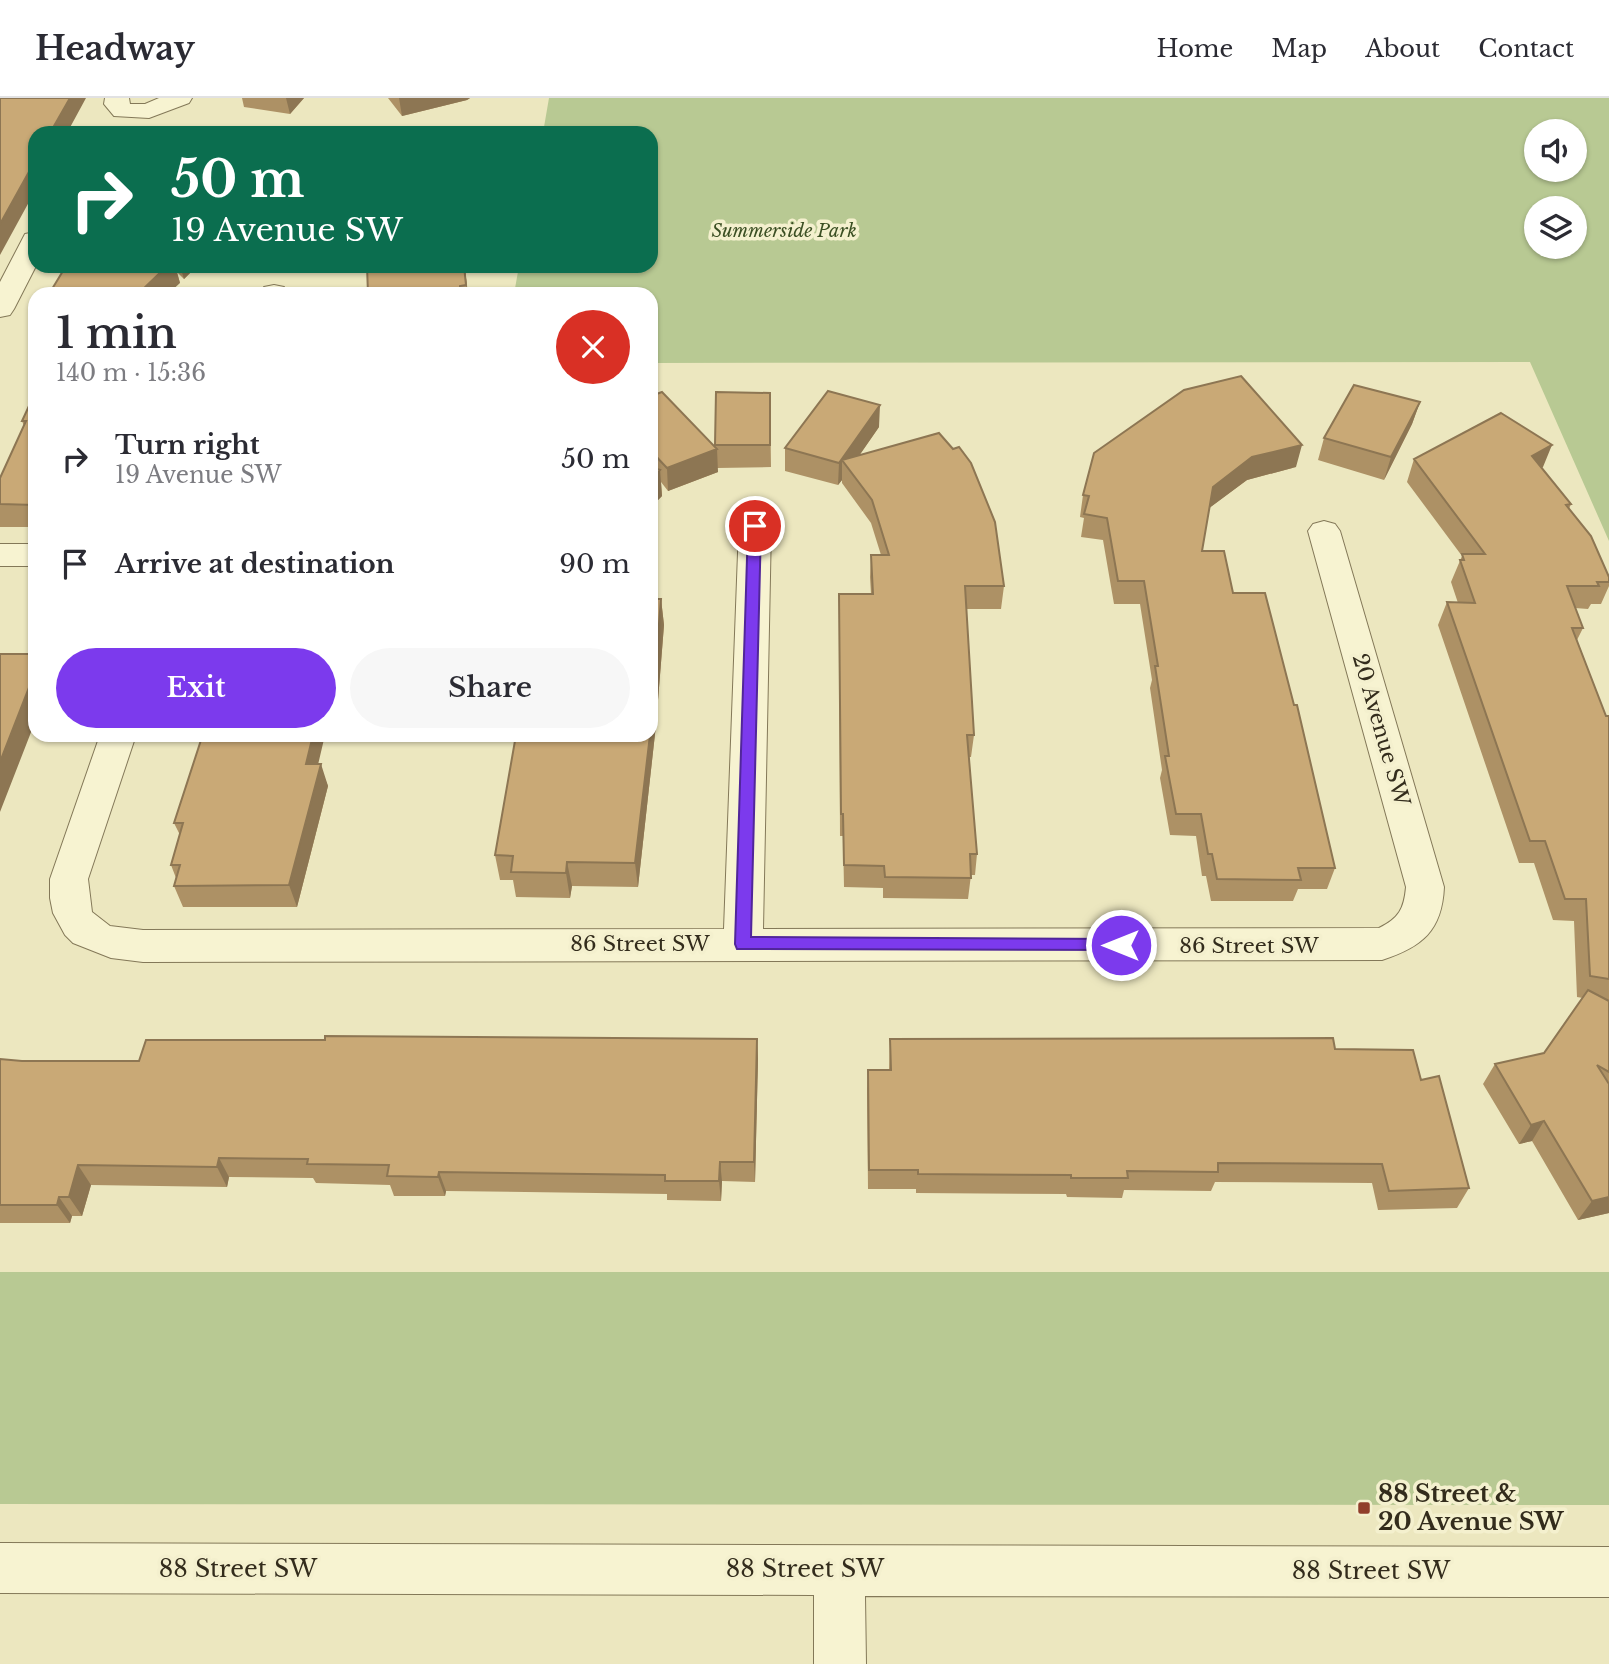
<!DOCTYPE html>
<meta charset="utf-8">
<style>
:root{--surface:#fff;--page:#f7f7f7;--text:#2b2b33;--muted:#7c7c81;--line:#e1e1e2;--accent:#7c3aed}
body{margin:0;font-family:"Libre Baskerville",serif;background:var(--page);color:var(--text);height:100vh;display:flex;flex-direction:column;font-size:26px;white-space:nowrap}
*{box-sizing:border-box;margin:0}
p{font-size:23px;color:var(--muted)}
.icon{flex:none;width:38px;height:38px;fill:none;stroke:currentColor;stroke-width:2;stroke-linecap:round;stroke-linejoin:round}
.map{position:relative;flex:1;overflow:hidden}
.details{position:absolute;left:28px;top:189px;width:630px;height:455px;display:flex;flex-direction:column;background:var(--surface);border-radius:21px;box-shadow:0 2px 5px #0004}
.details>*{flex:none}
.top-card{position:absolute;left:28px;top:28px;width:630px;height:147px;border-radius:21px;box-shadow:0 2px 5px #0004;background:#0b6e4f;color:#fff;overflow:hidden}
.controls{position:absolute;left:1524px;top:21px;display:grid;gap:14px}
.controls a{display:grid;place-items:center;width:63px;height:63px;border-radius:50%;background:var(--surface);box-shadow:0 2px 5px #0004;font-size:35px}
.pin{position:absolute;display:grid;place-items:center;width:60px;height:60px;color:#fff;margin:-30px;border:4px solid #fff;border-radius:50%;box-shadow:0 2px 7px #0007}
.me{position:absolute;width:77px;margin:-38px;rotate:270deg;stroke-linejoin:round;filter:drop-shadow(0 0 5px #0008)}
.turn{display:flex;align-items:center;gap:24px;height:147px;padding:0 28px;font-size:32px}
.turn .icon{width:91px;height:91px;stroke-width:2.5}
.turn b{display:block;font-size:49px;line-height:60px}
.round{display:grid;place-items:center;flex:none;width:74px;height:74px;border-radius:37px;background:var(--page)}
.overview{display:flex;align-items:center;justify-content:space-between;height:119px;padding:0 28px}
h1{font-size:42px;font-weight:600;line-height:52px}
.action{display:flex;gap:14px;margin-top:auto;padding:14px 28px}
.action a{flex:1;height:80px;border-radius:42px;background:var(--accent);color:#fff;font-size:28px;font-weight:600;line-height:80px;text-align:center}
.action a+a{background:var(--page);color:var(--text)}
ul{padding:0;list-style:none}
li{display:flex;align-items:center;gap:21px;height:105px;padding:0 28px}
li div{flex:1}
li b{display:block;font-size:26px}
li em{font-style:normal}
header{display:flex;align-items:center;gap:42px;box-sizing:border-box;height:98px;padding:0 35px;background:var(--surface);border-bottom:2px solid var(--line)}
header strong{font-size:33px}
nav{display:flex;gap:38px;margin-inline-start:auto;font-size:24px}
.map>svg:first-child{display:block}
.green{fill:#b8c993;fill-rule:evenodd}
.lines{fill:none;stroke-linecap:round;stroke-linejoin:round}
.minor-casing{stroke:#837858;stroke-width:2}
.minor{fill:#f7f3d1;fill-rule:evenodd}
.wall{fill:#ad9165}
.shaded-wall{fill:#8d7653}
.building{fill:#c9a976;stroke:#8d7653;stroke-width:2}
.route{fill:#7c3aed;stroke:#51269a;stroke-width:2}
.poi-dot{fill:#903e2a;stroke:#f4f0ce;stroke-width:2.5}
.labels{text-anchor:middle;stroke-width:7;stroke-linejoin:round;paint-order:stroke}
.far-park-label{font-size:18px;font-style:italic;fill:#3b4f23;stroke:#f4f0ce}
.street-label{font-size:21px;fill:#332c1c;stroke:#f4f0ce}
.near-poi-label{font-size:24px;font-weight:bold;fill:#332c1c;stroke:#f4f0ce;text-anchor:start}
.near-street-label{font-size:24px;fill:#332c1c;stroke:#f4f0ce}
</style>
<header>
<strong>Headway</strong>
<nav><a>Home</a><a>Map</a><a>About</a><a>Contact</a></nav>
</header>
<div class="map">
<svg width="1609" height="1566" viewBox="0 0 1609 1566">
<rect width="100%" height="100%" fill="#ece7bf"/>
<path class="green" d="M549,0H1609V443L1530,264L651,265V196H514L519,168H651V35H35L0,31L544,29ZM1536,33H1575V72H1536ZM1536,110H1575V149H1536Z
M0,1174H1609V1407L0,1406Z"/>
<g class="lines">
<defs>
<path id="minor" d="M105,0H129L130,6H145L159,0H192L189,5L149,20L114,18L104,6Z
M35,134L36,168L14,211L10,217L0,219V184L25,136Z
M274,187L284,189L288,196H260L264,189Z
M755,418L766,421L771,428L763,831L1379,830C1399,820 1404,811 1406,789L1308,433L1313,426L1324,423L1335,426L1340,433L1444,789C1442,833 1422,849 1382,862L143,864L111,860L73,845L65,837L53,815L50,800V781L100,637H136L88,781L92,814L110,828L143,832L724,831L739,428L744,421Z
M0,446H35V468H0Z
M0,1445L1609,1449V1499L865,1498L866,1566H814V1497L0,1495Z"/>
</defs>
<use href="#minor" class="minor-casing"/>
<use href="#minor" class="minor"/>
</g>
<path class="wall" d="M242,0H304L290,16L244,9Z
M388,0H470L467,2L402,18Z
M66,168H197L184,181L177,174L180,185Z
M367,168H483L465,172L468,196H368Z
M35,285V429H0V406L24,328L22,323L33,300L31,295Z
M716,294L770,295L771,369L717,370L718,374L668,393L661,384L662,398L651,409V298L715,350Z
M1420,304L1412,326L1384,382L1318,362L1324,340Z
M879,329L859,358L1004,488L1001,511H966L974,637L971,659H969L977,756L975,777H971L968,801L883,800V790L844,789L843,738H840L839,496H871L870,479L871,457H881L871,425L842,385V382L838,387L785,373V350Z
M1414,361L1543,369L1541,370L1571,406L1569,411L1609,479V488L1601,506H1591L1588,511L1575,510L1583,530L1577,542L1606,618H1609V1115L1578,1122L1532,1043L1519,1046L1483,986L1495,966L1544,955L1583,900L1577,899L1574,823L1553,822L1534,765H1519L1438,527L1447,504L1458,505L1451,484L1462,458L1407,384Z
M1296,369L1247,382L1209,410L1202,453L1233,495L1335,770L1327,791H1298L1293,803H1211L1206,778H1202L1196,738L1170,737L1160,680L1162,672L1150,590L1152,582L1140,506H1114L1103,442L1081,439L1084,420L1080,419L1083,397Z
M661,501L664,527L656,627L638,789L572,788L570,800L516,799L513,782H500L495,757Z
M199,642L319,666L328,688L297,809H183L174,788L176,780L171,767L180,737L174,725L200,645Z
M757,941L758,961L755,1084L722,1083L721,1103L667,1102V1096L446,1093L445,1098H394L390,1087L316,1085L313,1080L229,1079L227,1089L91,1087L82,1118H72L70,1125H0V961L22,963H139Z
M890,941L1335,951L1421,982L1469,1090L1457,1110L1378,1112L1372,1085L1215,1084L1211,1093L1124,1092L1122,1100L1067,1099L1066,1096L916,1095V1091H868L867,992L868,972H889Z"/>
<path class="shaded-wall" d="M70,0H86L67,35H50Z
M286,0H304L290,16Z
M399,0H470L467,2L402,18Z
M35,63V93L0,157V126Z
M167,168H175L180,185L168,196H138Z
M180,168H197L184,181Z
M464,168H483L465,172L468,196L466,187Z
M1420,304L1412,326L1384,382L1391,359Z
M880,307L879,329L849,372L842,362V382L838,387L839,365Z
M1302,347L1296,369L1247,382L1208,411L1213,389L1252,359Z
M1552,347L1543,369L1523,381L1532,358Z
M717,351L718,374L668,393L667,370Z
M660,372L662,398L651,409V381Z
M661,501L664,527L656,627L638,789L635,765L650,637H651V625Z
M35,574V624L0,714V664Z
M313,637H325L313,688L306,666Z
M321,666L328,688L297,809L289,787Z
M567,764L572,788L570,800L566,775Z
M757,941L758,961L755,1084L754,1064Z
M1544,1023L1532,1043L1519,1046L1531,1027Z
M219,1060L229,1079L227,1089L217,1069Z
M720,1064L722,1083L721,1103L719,1083Z
M78,1067L91,1087L82,1118L69,1099Z
M439,1074L446,1093L445,1098L438,1079Z
M59,1099L72,1118L70,1125L57,1107Z
M1609,1099V1115L1578,1122L1592,1103Z"/>
<path class="building" d="M0,0H70L50,35H35V63L0,126Z
M66,168H167L138,196H49Z
M367,168H464L466,187L460,188V196H368Z
M1241,278L1302,347L1252,359L1213,389L1202,453H1224L1233,495H1265L1294,607H1297L1335,770H1298L1301,782L1217,781L1212,756H1208L1201,716H1176L1165,658H1169L1155,568H1158L1144,483H1118L1107,420L1084,416L1089,398L1083,397L1094,355L1184,292Z
M35,285V295H31Z
M1354,287L1420,304L1391,359L1324,340Z
M828,293L880,307L839,365L785,350Z
M662,294L717,351L667,370L651,353V298Z
M716,294L770,295V347H715Z
M35,295V407L0,406V380L26,323H22Z
M1501,315L1552,347L1532,358L1571,406L1566,407L1591,438L1609,479V484H1597L1599,488H1567L1583,530H1572L1606,618H1609V881L1590,878L1586,801H1565L1545,743H1530L1447,504L1475,505L1460,462H1464L1462,456H1485L1414,361Z
M939,335L953,351L959,349L971,365L995,424L1004,488H965L974,637H967L977,756H970L971,780L885,779L884,768L844,767L843,716H841L839,496H873L871,457H889L872,402L842,362Z
M651,369L660,372L651,381Z
M651,501H661L651,625Z
M0,556H35V574L0,664Z
M200,637H313L306,666H321L289,787L174,788L180,767H171L183,725H174L201,642H199Z
M516,637H650L635,765L567,764L566,775L511,774L513,758L495,757Z
M1588,892L1609,903V974L1597,967L1609,986V1099L1592,1103L1544,1023L1531,1027L1495,966L1544,955Z
M325,938L757,941L754,1064H720L719,1083H665V1077L439,1074L438,1079L387,1078L389,1067L307,1066L308,1061L219,1060L217,1069L78,1067L69,1099H59L57,1107H0V961L22,963H139L146,942H325Z
M1333,940L1335,951L1413,952L1421,982L1439,978L1469,1090L1389,1093L1382,1066L1218,1065V1074L1127,1073L1128,1080H1071V1077L918,1076V1072H869L868,972H891L890,941Z"/>
<path class="route" d="M755,424L761,428L751,839L1121,841L1127,843L1130,847L1127,852L737,851L735,846L748,428Z"/>
<rect class="poi-dot" x="1357" y="1403" width="14" height="14" rx="3.5"/>
<g class="labels">
<g class="far-park-label">
<text x="784" y="139">Summerside Park</text>
</g>
<g class="street-label">
<text transform="translate(1381 632) rotate(74)" y="7">20 Avenue SW</text>
<text x="640" y="853">86 Street SW</text>
<text x="1249" y="855">86 Street SW</text>
</g>
<g class="near-poi-label">
<text x="1378" y="1404">88 Street &amp;<tspan x="1378" dy="28">20 Avenue SW</tspan></text>
</g>
<g class="near-street-label">
<text x="238" y="1479">88 Street SW</text>
<text x="805" y="1479">88 Street SW</text>
<text x="1371" y="1481">88 Street SW</text>
</g>
</g>
</svg>
<div class="controls">
<a><svg class="icon" aria-label="sound" viewBox="0 0 24 24"><path d="M4 9h4l5-4v14l-5-4H4zM17 9q2 3 0 6"/></svg></a>
<a><svg class="icon" aria-label="layers" viewBox="0 0 24 24"><path d="M12 4l9 5-9 5-9-5zM3 14l9 5 9-5"/></svg></a>
</div>
<div class="pin" style="left:755px;top:428px;background:#d93025"><svg class="icon" aria-label="arrive" viewBox="0 0 24 24"><path d="M6 21V4h12l-3 4 3 4H6"/></svg></div>
<svg class="me" style="left:1121px;top:847px" viewBox="-20 -20 40 40"><circle r="17" fill="#7c3aed" stroke="#fff" stroke-width="3"/><path d="M0-11L8 9 0 5-8 9z" fill="#fff"/></svg>
<div class="top-card">
<div class="turn"><svg class="icon" aria-label="right" viewBox="0 0 24 24"><path d="M7 20v-9h11M14 6l5 5-5 5"/></svg><div><b>50 m</b>19 Avenue SW</div></div>
</div>
<section class="details">
<div class="overview"><div><h1>1 min</h1><p>140 m · 15:36</p></div><a class="round" style="background:#d93025;color:#fff"><svg class="icon" aria-label="close" viewBox="0 0 24 24"><path d="M6 6l12 12M18 6L6 18"/></svg></a></div>
<ul>
<li><svg class="icon" aria-label="right" viewBox="0 0 24 24"><path d="M7 20v-9h11M14 6l5 5-5 5"/></svg><div><b>Turn right</b><p>19 Avenue SW</p></div><em>50 m</em></li>
<li><svg class="icon" aria-label="arrive" viewBox="0 0 24 24"><path d="M6 21V4h12l-3 4 3 4H6"/></svg><div><b>Arrive at destination</b></div><em>90 m</em></li>
</ul>
<div class="action"><a>Exit</a><a>Share</a></div>
</section>
</div>
